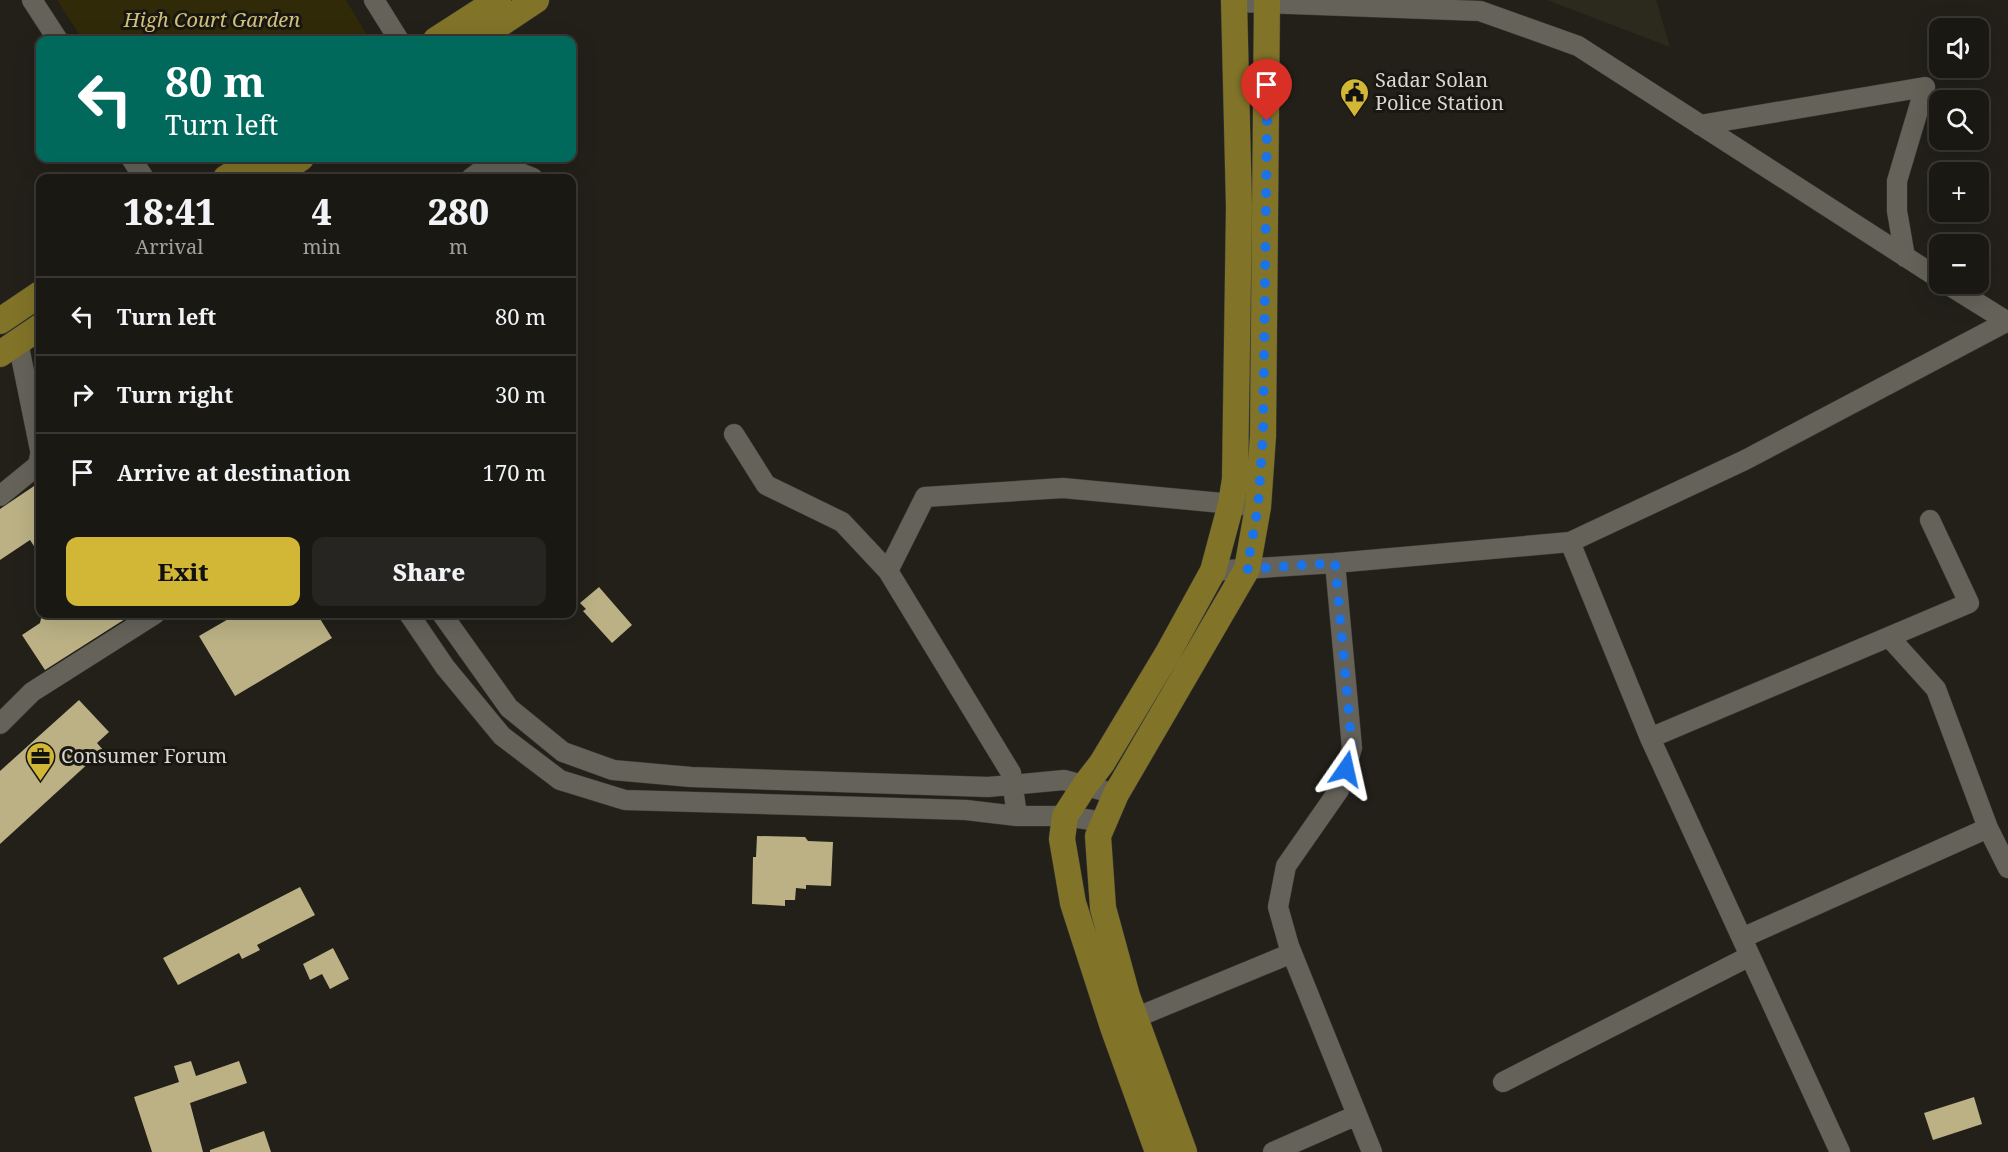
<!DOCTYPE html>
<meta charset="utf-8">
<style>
:root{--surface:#1a1813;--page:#272521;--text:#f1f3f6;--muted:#9fa0a0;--line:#383733;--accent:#d2b736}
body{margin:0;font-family:"Noto Serif",serif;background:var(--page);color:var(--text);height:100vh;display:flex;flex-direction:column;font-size:22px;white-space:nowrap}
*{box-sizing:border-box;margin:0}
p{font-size:20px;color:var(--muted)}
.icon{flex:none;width:33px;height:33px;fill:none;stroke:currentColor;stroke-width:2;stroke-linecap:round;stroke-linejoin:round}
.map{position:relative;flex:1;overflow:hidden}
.sheet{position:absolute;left:36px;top:174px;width:540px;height:444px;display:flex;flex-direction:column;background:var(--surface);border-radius:12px;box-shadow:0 6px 24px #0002,0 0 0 2px var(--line)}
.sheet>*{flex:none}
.top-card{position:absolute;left:36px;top:36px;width:540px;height:126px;border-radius:12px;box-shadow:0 6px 24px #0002,0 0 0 2px var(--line);background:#00695c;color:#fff;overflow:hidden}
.fabs{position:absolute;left:1929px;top:18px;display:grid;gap:12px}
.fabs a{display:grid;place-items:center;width:60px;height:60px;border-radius:12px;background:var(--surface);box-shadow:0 6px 24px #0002,0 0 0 2px var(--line);font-size:30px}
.pin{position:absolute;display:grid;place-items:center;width:51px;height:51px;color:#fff;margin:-62px -26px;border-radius:50% 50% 50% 0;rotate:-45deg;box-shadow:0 0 6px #0007}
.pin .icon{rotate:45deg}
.me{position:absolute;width:66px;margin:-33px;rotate:11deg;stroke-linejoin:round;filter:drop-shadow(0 0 4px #0008)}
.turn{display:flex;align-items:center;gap:21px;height:126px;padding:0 30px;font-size:27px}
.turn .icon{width:78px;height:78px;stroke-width:2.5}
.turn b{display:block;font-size:42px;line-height:51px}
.eta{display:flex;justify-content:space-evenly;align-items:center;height:102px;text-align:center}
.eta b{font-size:36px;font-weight:800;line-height:42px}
.action{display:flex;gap:12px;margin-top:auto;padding:12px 30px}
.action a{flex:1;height:69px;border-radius:12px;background:var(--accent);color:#111;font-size:24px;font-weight:800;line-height:69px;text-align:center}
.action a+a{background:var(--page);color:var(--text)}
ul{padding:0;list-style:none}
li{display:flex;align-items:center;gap:18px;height:78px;padding:0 30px;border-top:2px solid var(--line)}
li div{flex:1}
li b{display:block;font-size:22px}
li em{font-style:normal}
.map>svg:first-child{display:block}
.built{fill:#2c2a1d}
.green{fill:#312a09}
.building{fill:#bbb185}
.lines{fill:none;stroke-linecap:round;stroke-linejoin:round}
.minor-casing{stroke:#3c3b36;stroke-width:21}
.major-casing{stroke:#3c3b36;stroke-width:27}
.minor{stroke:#646259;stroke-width:20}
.major{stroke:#817328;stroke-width:26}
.route{stroke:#1a73e8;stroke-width:10;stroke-dasharray:0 18}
.labels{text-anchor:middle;stroke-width:6;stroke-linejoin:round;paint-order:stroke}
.park-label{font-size:20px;font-style:italic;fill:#d1c17c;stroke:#191710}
.poi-label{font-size:20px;fill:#d8d7d2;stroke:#191710;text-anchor:start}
</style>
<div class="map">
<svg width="2008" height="1152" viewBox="0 0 2008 1152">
<rect width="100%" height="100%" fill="#222019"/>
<path class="built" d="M1547,0H1656L1670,47Z"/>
<path class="green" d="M57,0H346L367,35L359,40H83Z"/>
<path class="building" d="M40,482V555L30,540L0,560V509Z
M599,587L632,625L612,643L583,611L586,609L580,603Z
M42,614H133L45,670L22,635L40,623Z
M237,614H317L332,638L235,696L199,636Z
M79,700L109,732L97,743L103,750L0,844V771Z
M757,836L805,837L808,841L833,842L831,886L806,885V889L796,888L795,900H785V906L752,904L753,857H756Z
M300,887L315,915L257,945L260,950L242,959L239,953L178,985L163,958Z
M333,948L349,979L330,989L322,974L310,980L303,964Z
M191,1061L196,1076L239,1061L247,1083L190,1103L203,1152H152L134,1097L179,1082L174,1066Z
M1974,1097L1982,1124L1933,1140L1924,1113Z
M264,1131L271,1152H210V1150Z"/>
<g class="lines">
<defs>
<path id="minor" d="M32,0L58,40
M374,0L399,40
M1235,2L1480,11L1578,46L1940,279
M1700,125L1925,87L1897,181V211L1905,257
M131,158L144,178
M490,158L493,162L533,178
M471,178L493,162
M1947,284L2008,322
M18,342L40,450
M734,434L766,485L842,522L888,571L1011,773L1017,816
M0,496L38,465L40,455
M1570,542L1650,738L1840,1152
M1335,563L1352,748L1339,790L1286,866L1278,907L1289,946L1372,1152
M888,571L925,497L1063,488L1243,505
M1213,571L1335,563L1570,542L1745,460L2008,321
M409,614L445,667L502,736L560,780L625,800L966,810L1017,816H1065L1104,822
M442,614L509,708L563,752L613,770L691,777L988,787L1064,780L1116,794
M1889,637L1936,689L1988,828
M0,724L32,692L155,614
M1650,738L1969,603L1930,520
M1742,938L1988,828L2008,868
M1135,1018L1292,953
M1503,1082L1750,956
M1273,1152L1357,1115"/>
<path id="major" d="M436,40L498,0
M476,40L536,0
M226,178L258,158
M270,178L301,158
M0,321L40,294
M0,354L40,327
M1158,1152L1113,1027L1073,903L1062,839L1065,816L1085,785L1102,763L1168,653L1213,571L1231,504L1235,479L1239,207L1234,0
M1184,1152L1127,996L1103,908L1098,836L1116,794L1247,569L1258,507L1263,436L1267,0"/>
</defs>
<use href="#minor" class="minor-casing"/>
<use href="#major" class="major-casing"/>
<use href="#minor" class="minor"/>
<use href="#major" class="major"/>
</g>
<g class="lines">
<path class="route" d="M1267,121L1263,436L1258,507L1247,569L1335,563L1352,748L1346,769"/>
</g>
<defs>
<symbol id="civic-pin" viewBox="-11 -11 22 30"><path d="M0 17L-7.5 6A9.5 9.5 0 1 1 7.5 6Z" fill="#d2b736" stroke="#191710"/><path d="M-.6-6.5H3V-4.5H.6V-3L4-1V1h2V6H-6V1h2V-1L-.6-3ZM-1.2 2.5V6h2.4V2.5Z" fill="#111"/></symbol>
<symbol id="office-pin" viewBox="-11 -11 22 30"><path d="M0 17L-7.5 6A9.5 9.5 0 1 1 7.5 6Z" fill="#d2b736" stroke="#191710"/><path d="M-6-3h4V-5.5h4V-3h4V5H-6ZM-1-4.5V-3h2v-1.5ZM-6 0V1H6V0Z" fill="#111"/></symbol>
</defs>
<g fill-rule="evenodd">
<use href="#civic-pin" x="1338" y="76" width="33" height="45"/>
<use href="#office-pin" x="24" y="740" width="33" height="45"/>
</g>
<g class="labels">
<g class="park-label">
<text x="212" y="27">High Court Garden</text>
</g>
<g class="poi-label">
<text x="1375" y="87">Sadar Solan<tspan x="1375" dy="23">Police Station</tspan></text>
<text x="61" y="763">Consumer Forum</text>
</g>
</g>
</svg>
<div class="fabs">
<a><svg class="icon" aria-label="sound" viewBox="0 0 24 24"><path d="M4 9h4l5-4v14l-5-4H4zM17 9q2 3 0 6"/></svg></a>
<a><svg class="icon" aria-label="search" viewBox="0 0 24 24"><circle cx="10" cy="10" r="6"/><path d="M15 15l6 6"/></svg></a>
<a>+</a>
<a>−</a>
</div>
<div class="pin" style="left:1267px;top:121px;background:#d93025"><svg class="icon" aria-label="arrive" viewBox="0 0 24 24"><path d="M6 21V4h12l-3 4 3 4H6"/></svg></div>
<svg class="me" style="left:1346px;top:769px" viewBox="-20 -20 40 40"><path d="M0-17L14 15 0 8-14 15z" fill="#1a73e8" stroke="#fff" stroke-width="4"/></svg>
<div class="top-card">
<div class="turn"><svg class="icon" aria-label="left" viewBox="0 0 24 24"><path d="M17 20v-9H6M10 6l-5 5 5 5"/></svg><div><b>80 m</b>Turn left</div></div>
</div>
<section class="sheet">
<div class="eta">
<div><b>18:41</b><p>Arrival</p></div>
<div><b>4</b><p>min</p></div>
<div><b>280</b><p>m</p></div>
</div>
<ul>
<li><svg class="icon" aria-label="left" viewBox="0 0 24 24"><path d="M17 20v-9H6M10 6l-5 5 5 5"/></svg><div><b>Turn left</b></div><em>80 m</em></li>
<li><svg class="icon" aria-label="right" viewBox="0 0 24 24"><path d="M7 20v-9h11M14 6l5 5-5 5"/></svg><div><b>Turn right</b></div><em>30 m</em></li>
<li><svg class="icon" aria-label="arrive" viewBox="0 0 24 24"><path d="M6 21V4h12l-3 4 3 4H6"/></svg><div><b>Arrive at destination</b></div><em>170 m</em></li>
</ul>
<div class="action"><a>Exit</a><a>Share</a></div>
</section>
</div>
